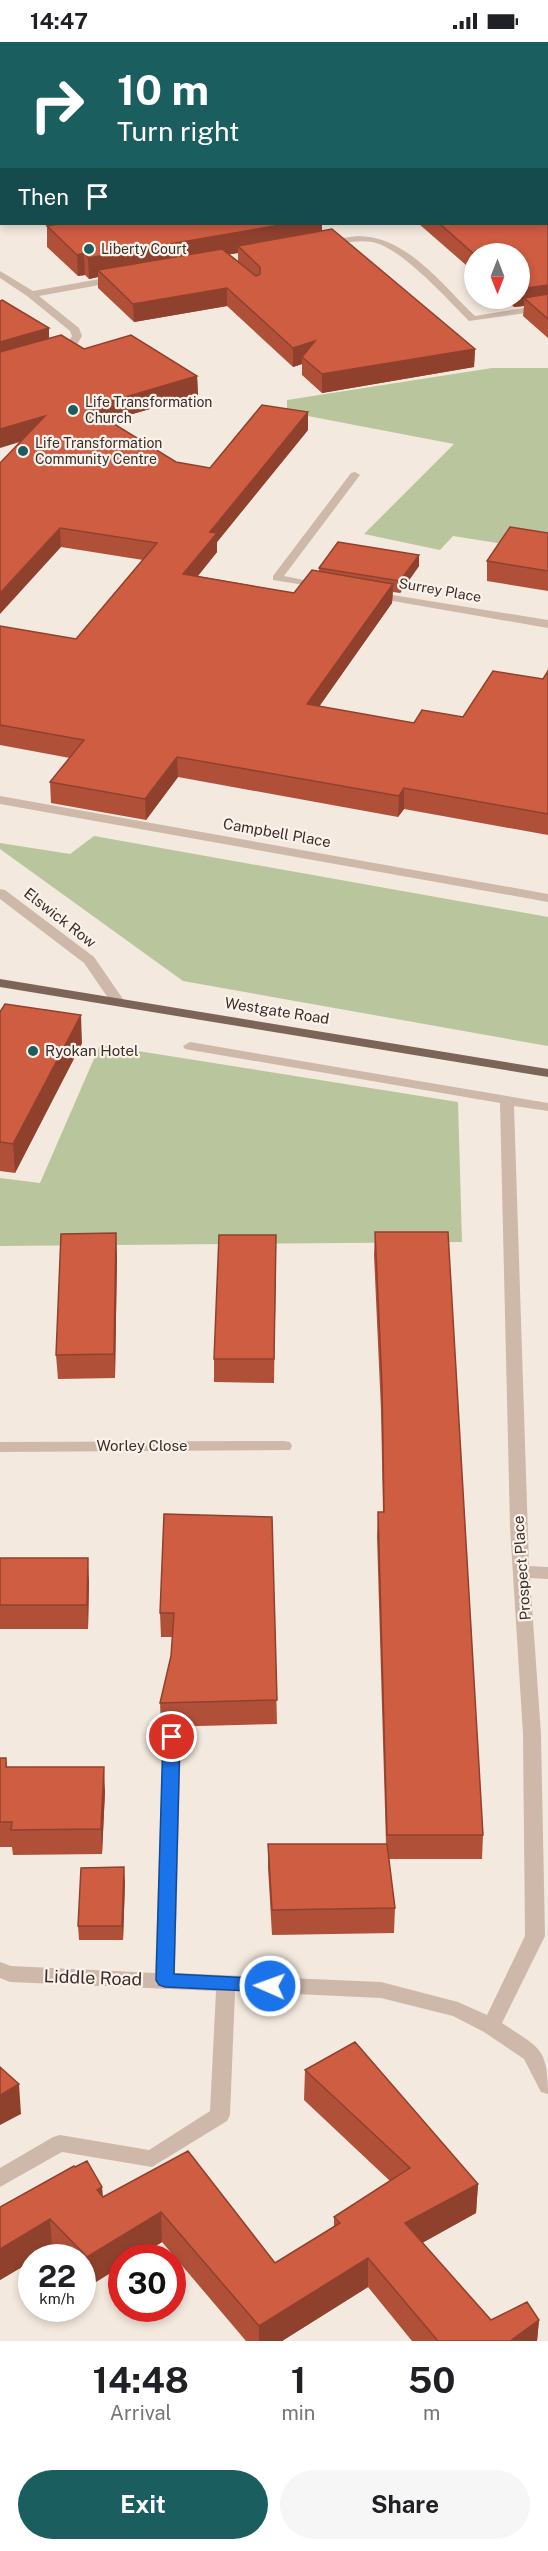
<!DOCTYPE html>
<style>
:root{--surface:#fff;--page:#f6f6f6;--text:#202124;--muted:#757577;--accent:#1b5e5f}
body{margin:0;font-family:"Public Sans",sans-serif;background:var(--page);color:var(--text);height:100vh;display:flex;flex-direction:column;font-size:22px;white-space:nowrap}
*{box-sizing:border-box;margin:0}
p{font-size:20px;color:var(--muted)}
.icon{flex:none;width:33px;height:33px;fill:none;stroke:currentColor;stroke-width:2;stroke-linecap:round;stroke-linejoin:round}
.map{position:relative;height:2299px;overflow:hidden}
.panel{display:flex;flex-direction:column;background:var(--surface);flex:1}
.panel>*{flex:none}
.guide{position:absolute;left:0px;top:0px;width:549px;height:183px;box-shadow:0 3px 9px #0003;background:#1b5e5f;color:#fff;overflow:hidden}
.needle{width:39px;rotate:180deg}
.controls{position:absolute;left:464px;top:201px;display:grid;gap:12px}
.controls a{display:grid;place-items:center;width:66px;height:66px;border-radius:50%;background:var(--surface);box-shadow:0 3px 9px #0003;font-size:30px}
.speed{position:absolute;left:18px;top:2202px;display:flex;gap:12px;font-size:30px;font-weight:700;text-align:center}
.speed>*{display:grid;place-content:center;width:78px;height:78px;border-radius:50%;background:var(--surface);box-shadow:0 3px 9px #0003;line-height:1}
.speed small{font-size:15px;font-weight:400}
.speed .limit{border:9px solid #d22;background:#fff;color:#111}
.pin{position:absolute;display:grid;place-items:center;width:51px;height:51px;color:#fff;margin:-26px;border:3px solid #fff;border-radius:50%;box-shadow:0 2px 6px #0007}
.me{position:absolute;width:66px;margin:-33px;rotate:272deg;stroke-linejoin:round;filter:drop-shadow(0 0 4px #0008)}
.turn{display:flex;align-items:center;gap:21px;height:126px;padding:0 18px;font-size:27px}
.turn .icon{width:78px;height:78px;stroke-width:2.5}
.turn b{display:block;font-size:42px;line-height:51px}
.then{display:flex;align-items:center;height:57px;padding:0 18px;background:#0003;gap:12px;font-size:22px}
.eta{display:flex;justify-content:space-evenly;align-items:center;height:102px;text-align:center}
.eta b{font-size:36px;font-weight:700;line-height:42px}
.action{display:flex;gap:12px;margin-top:auto;padding:12px 18px}
.action a{flex:1;height:69px;border-radius:36px;background:var(--accent);color:#fff;font-size:24px;font-weight:700;line-height:69px;text-align:center}
.action a+a{background:var(--page);color:var(--text)}
.status{display:flex;justify-content:space-between;align-items:center;height:42px;padding:0 30px;background:var(--surface);direction:ltr}
.status svg{height:16px;fill:currentColor}
.map>svg:first-child{display:block}
.green{fill:#b9c59c}
.lines{fill:none;stroke-linecap:round;stroke-linejoin:round}
.minor{fill:#ceb8a9;fill-rule:evenodd}
.tertiary{fill:#ceb8a9;fill-rule:evenodd}
.secondary{fill:#a2867a;fill-rule:evenodd}
.primary{fill:#7d6459;fill-rule:evenodd}
.wall{fill:#b15039;fill-rule:evenodd}
.shaded-wall{fill:#90412e}
.building{fill:#ce5d42;stroke:#90412e;stroke-width:1.5}
.route{fill:#1a73e8;stroke:#114b97;stroke-width:1.5}
.poi-dot{fill:#1b5e5f;stroke:#fbf3eb;stroke-width:2}
.labels{text-anchor:middle;stroke-width:4.5;stroke-linejoin:round;paint-order:stroke}
.far-poi-label{font-size:14px;fill:#3a2e29;stroke:#fbf3eb;text-anchor:start}
.far-street-label{font-size:14px;fill:#3a2e29;stroke:#fbf3eb}
.street-label{font-size:15px;fill:#3a2e29;stroke:#fbf3eb}
.poi-label{font-size:15px;fill:#3a2e29;stroke:#fbf3eb;text-anchor:start}
.near-street-label{font-size:18px;fill:#3a2e29;stroke:#fbf3eb}
</style>
<div class="status"><b>14:47</b><svg viewBox="0 0 49 12"><path d="M0 12V9h3v3zM5 12V6h3v6zM10 12V3h3v9zM15 12V0h3v12zM26 1h20v11H26zM47 4h2v5h-2z"/></svg></div>
<div class="map">
<svg width="548" height="2299" viewBox="0 0 548 2299">
<rect width="100%" height="100%" fill="#f4e9de"/>
<path class="green" d="M314,0H548V34V2H303Z
M492,326H548V509L453,494L440,508L364,492L454,402L287,370V358Z
M94,794L548,875V1004L183,939L0,807V801L70,812Z
M100,1003L458,1060L462,1200L0,1204V1136L40,1141Z"/>
<g class="lines">
<path class="minor" d="M153,0H162L163,2H154Z
M358,194C407,194 442,243 475,274L548,262V268L469,279C448,258 401,205 372,200C357,198 341,201 326,204L321,201L326,198Z
M0,229L33,249L116,234L121,237L116,240L39,254L79,286L82,294L76,304L55,310L50,307L51,305L68,300L72,294L70,289L27,254L0,236Z
M355,430L360,433L284,534L324,542V546L273,538V534L351,431Z
M374,550L548,578V586L370,555L368,553Z
M0,754L548,852V860L0,762Z
M190,1000L548,1061V1069L514,1064L529,1524L548,1525V1537L530,1536L541,1692L545,1894L502,1981C539,2006 548,2005 548,2052L541,2050L524,2017L484,1990L453,1974L381,1956L235,1949L230,2073L227,2079L152,2125L62,2110L0,2145V2126L53,2095L60,2093L149,2108L210,2069L216,1949L10,1940L0,1936V1920L11,1924L155,1931L163,1695L166,1690L172,1688L178,1690L181,1695L175,1931L381,1940L458,1960L487,1973L525,1894L523,1692L510,1485L500,1061L185,1007L183,1004Z
M284,1399L290,1400L292,1404L290,1408L0,1410V1400Z"/>
<path class="tertiary" d="M0,847L5,848L94,915L125,960L123,963H113L84,921L0,857Z"/>
<path class="secondary" d="M0,164H2V170H0Z"/>
<path class="primary" d="M0,937L548,1027V1035L0,945Z"/>
</g>
<path class="wall" d="M0,0L2,2V58L0,56Z
M548,156V296L523,274L524,264L514,265L504,256H519V212H474V230L419,182H548Z
M47,184L322,189L475,307L474,325L322,351L302,333V322L293,325L227,264L134,280L98,246V235L89,237L85,233L78,234L47,205ZM238,211V219L229,212Z
M49,296L84,307L197,334L198,353L108,379L176,420L210,426L308,388L217,500V510L198,534L294,551L319,529V526L419,524L400,551L393,550L392,561L319,664L414,681L463,675L543,637L548,629V793L404,767L398,775L178,735L146,778L51,761L50,740L70,716L0,703V584L76,597L143,518L61,505L20,400Z
M548,491V549L487,539V519Z
M0,970L82,1001L15,1131L0,1129Z
M375,1190L483,1793L482,1817H389L395,1866L394,1891L272,1893L268,1826V1802H386L377,1494L378,1470H383L381,1368L374,1213Z
M117,1214L115,1336L58,1337L56,1313Z
M276,1216L274,1341L214,1340V1317Z
M272,1475L277,1682L161,1685L160,1661L171,1614L173,1595H161L160,1571Z
M0,1516L89,1540L88,1587H0Z
M0,1716H6L7,1725L105,1749L102,1812L13,1813L12,1805H0Z
M125,1840L123,1898H79L78,1884Z
M305,2028L478,2142L476,2171L422,2201L491,2278H539L537,2299H412L368,2245L282,2299H246L162,2200L136,2216H122L88,2245L82,2238V2216H61L52,2206L32,2216V2219L0,2238V2165L102,2145L103,2155L188,2109L275,2221L334,2185V2175L390,2139L304,2058Z"/>
<path class="shaded-wall" d="M286,182H322V196L238,204V211L104,234L98,228V235L89,237L88,216Z
M84,211L85,233L78,234L77,213Z
M548,243V260L524,256V264L514,265V256H519V247Z
M227,246V264L134,280L133,262Z
M49,286V303L0,319V300Z
M315,299L302,315V322L293,325V306Z
M475,307L474,325L322,351V332Z
M197,334L198,353L88,385V366Z
M308,370V388L217,500V510L184,551L183,532L210,490Z
M45,374L46,392L0,406V387Z
M60,486L61,505L0,572V551Z
M419,513V524L400,551V539Z
M393,542L392,561L307,682V662Z
M177,715L178,735L146,778L145,757Z
M404,746V767L398,775L399,754Z
M81,973L82,1001L15,1131L13,1102Z
M116,1191L117,1214L115,1336L114,1312Z
M88,1516L89,1540L88,1587L87,1563Z
M104,1725L105,1749L102,1812L101,1787Z
M124,1825L125,1840L123,1898L122,1884Z
M19,2042L21,2072L0,2083V2053Z
M478,2142L476,2171L404,2211L405,2181Z
M102,2145L103,2175L97,2148Z
M161,2170L162,2200L136,2216H122V2224L88,2245L87,2215Z
M50,2177L52,2206L37,2216H32V2219L0,2238V2207Z
M368,2216V2245L282,2299H259V2284Z
M539,2278L537,2299H510Z"/>
<path class="building" d="M0,0H101L105,2H2V40L0,38Z
M548,156V243L519,247V212H474L440,182H548Z
M58,182H286L88,216L84,211L77,213L47,184Z
M332,187L475,307L322,332L302,315L315,299L293,306L227,246L133,262L98,228L222,207L256,234L260,232V225L238,204Z
M548,252V277L524,256Z
M2,258L49,286L0,300V259Z
M61,293L84,307L131,293L197,334L88,366L176,420L210,426L262,363L308,370L210,490L217,491L183,532L294,551L312,528L393,542L307,662L414,681L422,668L463,675L493,629L543,637L548,629V772L404,746L399,754L177,715L145,757L50,740L84,698L0,683V584L76,597L157,501L60,486L0,551V421L45,374L0,387V310Z
M510,485L548,491V529L487,519Z
M338,500L419,513L400,539L319,526Z
M5,962L81,973L13,1102L0,1100V970Z
M375,1190H448L483,1793H387L378,1470H384L382,1344Z
M116,1191L114,1312L56,1313L61,1192Z
M219,1193H276L274,1317H214Z
M164,1472L272,1475L277,1658L160,1661L171,1614L174,1571H160Z
M0,1516H88L87,1563H0Z
M0,1716H6V1725H104L101,1787L11,1788L12,1780H0Z
M268,1802H387L395,1866L272,1868Z
M124,1825L122,1884H78L81,1826Z
M355,2000L478,2142L405,2181L491,2278L527,2260L539,2278L510,2299H438L368,2216L259,2284L161,2170L87,2215L50,2177L0,2207V2165L74,2124L75,2125L87,2119L102,2145L97,2148L103,2155L188,2109L275,2221L340,2181L334,2175L410,2126L305,2028Z
M0,2025L19,2042L0,2053Z"/>
<path class="route" d="M172,1689L177,1691L180,1695L174,1932L270,1937L277,1939L279,1944L277,1948L270,1950L165,1945L159,1943L156,1938L163,1695L166,1691Z"/>
<g class="poi-dot">
<circle cx="89" cy="207" r="6"/>
<circle cx="73" cy="368" r="6"/>
<circle cx="23" cy="409" r="6"/>
<circle cx="33" cy="1009" r="6"/>
</g>
<g class="labels">
<g class="far-poi-label">
<text x="101" y="212">Liberty Court</text>
<text x="85" y="365">Life Transformation<tspan x="85" dy="16">Church</tspan></text>
<text x="35" y="406">Life Transformation<tspan x="35" dy="16">Community Centre</tspan></text>
</g>
<g class="far-street-label">
<text transform="translate(440 548) rotate(10)" y="5">Surrey Place</text>
</g>
<g class="street-label">
<text transform="translate(277 791) rotate(10)" y="5">Campbell Place</text>
<text transform="translate(60 876) rotate(38)" y="5">Elswick Row</text>
<text transform="translate(277 969) rotate(9)" y="5">Westgate Road</text>
<text x="142" y="1409">Worley Close</text>
<text transform="translate(522 1526) rotate(-94)" y="5">Prospect Place</text>
</g>
<g class="poi-label">
<text x="45" y="1014">Ryokan Hotel</text>
</g>
<g class="near-street-label">
<text transform="translate(93 1936) rotate(2)" y="6">Liddle Road</text>
</g>
</g>
</svg>
<div class="controls">
<a><svg class="needle" viewBox="-14 -14 28 28"><path d="M0-13l5 13h-10z" fill="#e53935"/><path d="M0 13l5-13h-10z" fill="#757577"/></svg></a>
</div>
<div class="speed"><div>22<small>km/h</small></div><div class="limit">30</div></div>
<div class="pin" style="left:172px;top:1695px;background:#d93025"><svg class="icon" aria-label="arrive" viewBox="0 0 24 24"><path d="M6 21V4h12l-3 4 3 4H6"/></svg></div>
<svg class="me" style="left:270px;top:1944px" viewBox="-20 -20 40 40"><circle r="17" fill="#1a73e8" stroke="#fff" stroke-width="3"/><path d="M0-11L8 9 0 5-8 9z" fill="#fff"/></svg>
<div class="guide">
<div class="turn"><svg class="icon" aria-label="right" viewBox="0 0 24 24"><path d="M7 20v-9h11M14 6l5 5-5 5"/></svg><div><b>10 m</b>Turn right</div></div>
<div class="then">Then<svg class="icon" aria-label="arrive" viewBox="0 0 24 24"><path d="M6 21V4h12l-3 4 3 4H6"/></svg></div>
</div>
</div>
<section class="panel">
<div class="eta">
<div><b>14:48</b><p>Arrival</p></div>
<div><b>1</b><p>min</p></div>
<div><b>50</b><p>m</p></div>
</div>
<div class="action"><a>Exit</a><a>Share</a></div>
</section>
